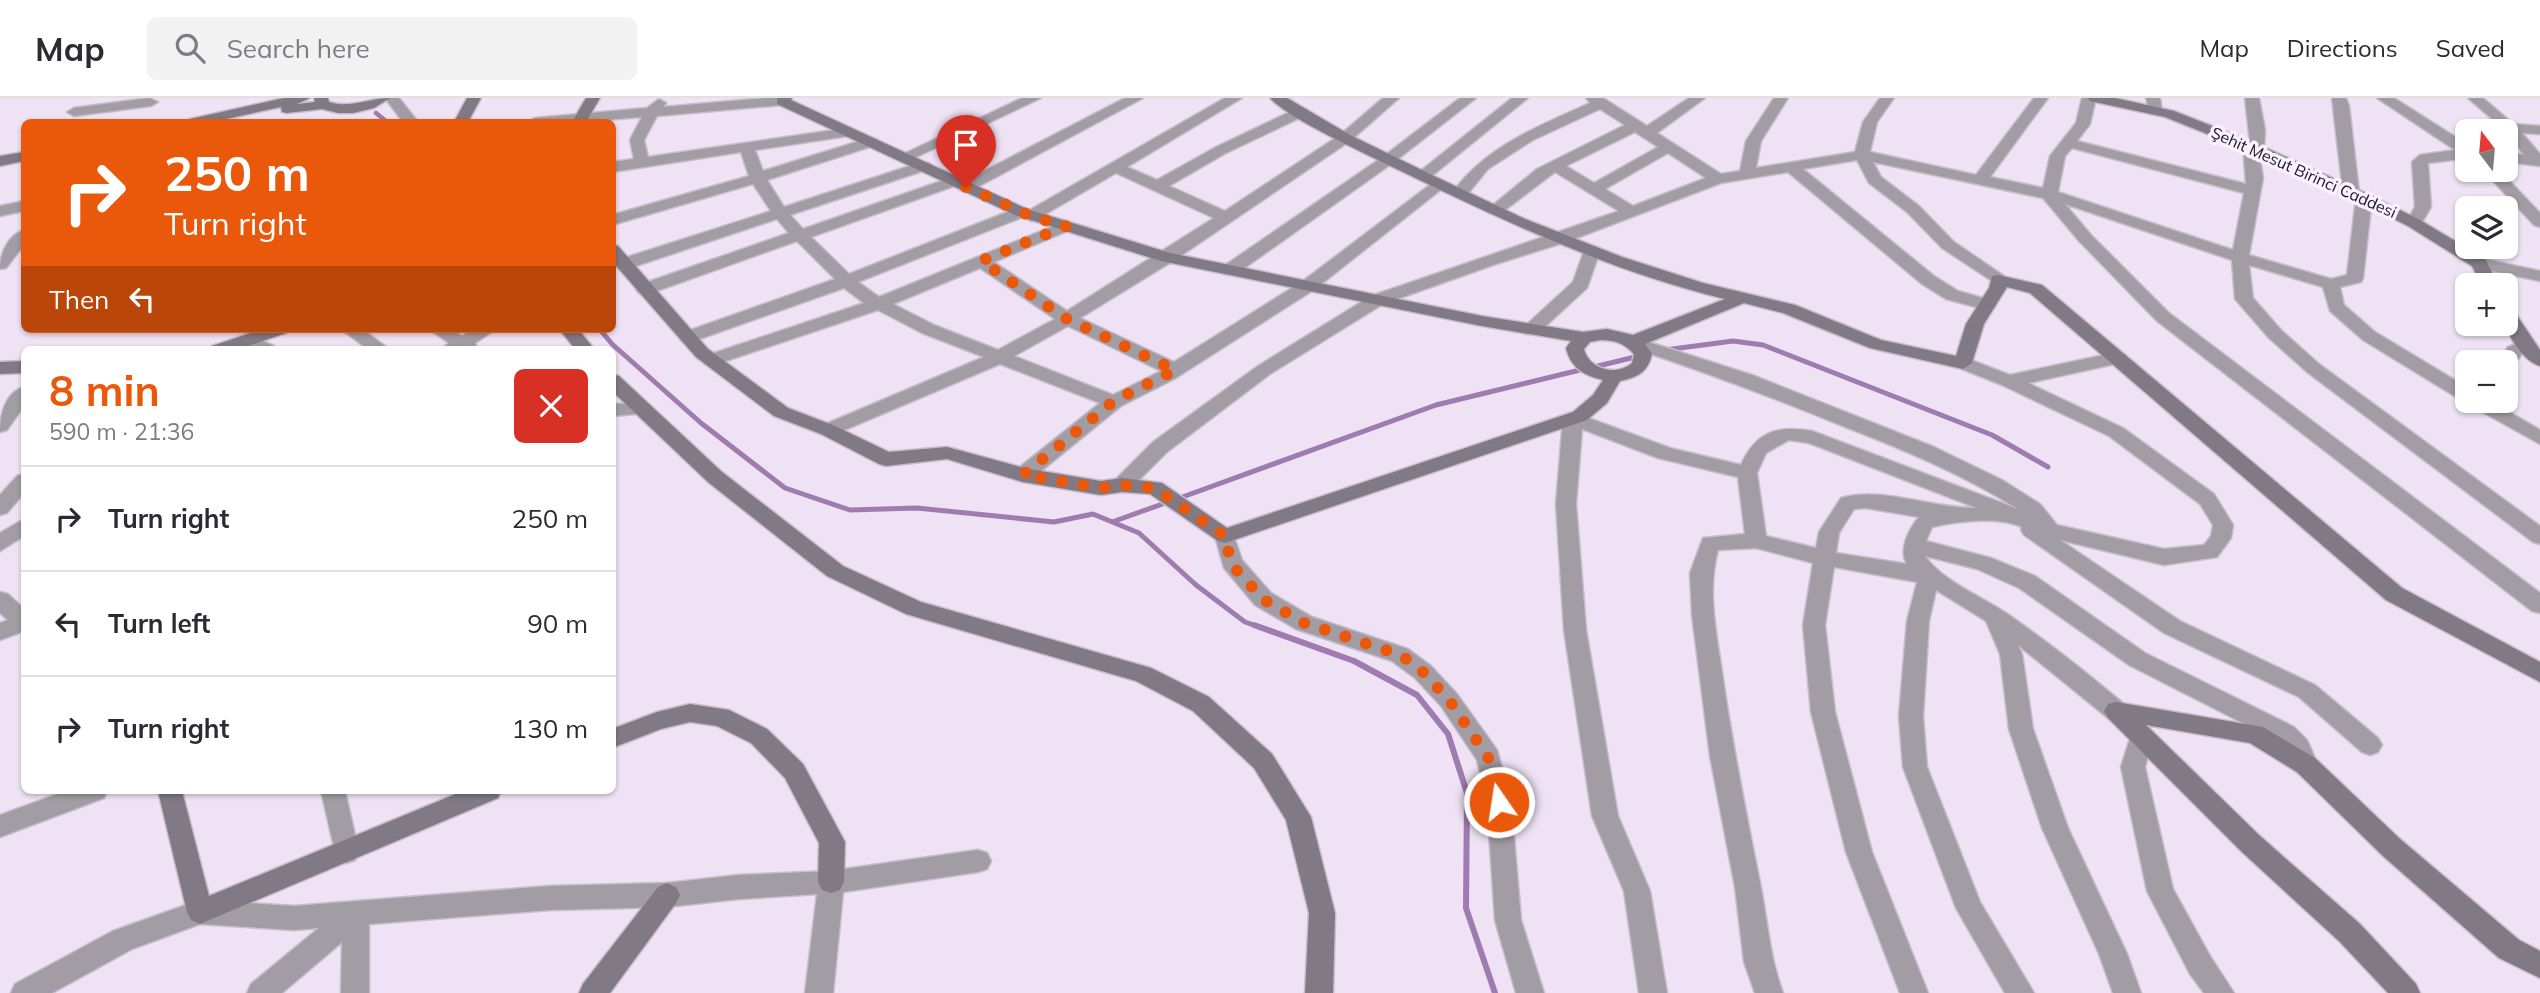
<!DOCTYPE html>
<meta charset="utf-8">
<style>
:root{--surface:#fff;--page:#f2f2f3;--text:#2b2b33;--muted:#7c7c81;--line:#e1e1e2;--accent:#ea580c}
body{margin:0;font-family:Mulish,sans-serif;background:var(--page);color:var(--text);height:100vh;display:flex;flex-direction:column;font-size:26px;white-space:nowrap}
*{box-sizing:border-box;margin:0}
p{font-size:23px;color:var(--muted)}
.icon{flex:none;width:38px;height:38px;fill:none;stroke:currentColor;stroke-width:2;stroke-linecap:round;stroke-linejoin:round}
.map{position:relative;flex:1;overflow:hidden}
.panel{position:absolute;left:21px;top:248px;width:595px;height:448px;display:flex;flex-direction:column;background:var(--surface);border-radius:10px;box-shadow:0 2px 5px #0004}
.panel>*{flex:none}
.top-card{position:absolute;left:21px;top:21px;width:595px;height:214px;border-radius:10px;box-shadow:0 2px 5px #0004;background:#ea580c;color:#fff;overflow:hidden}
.needle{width:46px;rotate:344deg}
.controls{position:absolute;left:2455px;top:21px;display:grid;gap:14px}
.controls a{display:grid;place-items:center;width:63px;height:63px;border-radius:10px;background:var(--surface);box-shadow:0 2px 5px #0004;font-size:35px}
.pin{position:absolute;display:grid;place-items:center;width:60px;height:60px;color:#fff;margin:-72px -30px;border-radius:50% 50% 50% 0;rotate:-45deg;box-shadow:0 0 7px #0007}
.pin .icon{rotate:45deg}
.me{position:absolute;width:77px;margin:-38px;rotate:347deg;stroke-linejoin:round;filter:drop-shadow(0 0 5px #0008)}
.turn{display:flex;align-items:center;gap:24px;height:147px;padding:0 28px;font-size:32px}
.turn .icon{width:91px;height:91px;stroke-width:2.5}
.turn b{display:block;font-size:49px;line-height:60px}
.then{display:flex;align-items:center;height:66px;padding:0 28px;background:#0003;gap:14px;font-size:26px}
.round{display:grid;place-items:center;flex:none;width:74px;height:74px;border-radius:10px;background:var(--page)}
.overview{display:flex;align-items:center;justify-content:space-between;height:119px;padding:0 28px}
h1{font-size:42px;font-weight:700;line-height:52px;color:var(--accent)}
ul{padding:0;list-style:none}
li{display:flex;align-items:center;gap:21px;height:105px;padding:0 28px;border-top:2px solid var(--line)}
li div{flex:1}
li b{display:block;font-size:26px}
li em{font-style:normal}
header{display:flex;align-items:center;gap:42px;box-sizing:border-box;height:98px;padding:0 35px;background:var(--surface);border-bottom:2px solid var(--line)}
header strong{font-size:33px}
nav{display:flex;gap:38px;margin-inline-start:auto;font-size:24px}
.search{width:490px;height:63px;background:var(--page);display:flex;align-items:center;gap:18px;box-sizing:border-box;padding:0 24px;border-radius:10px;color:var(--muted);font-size:26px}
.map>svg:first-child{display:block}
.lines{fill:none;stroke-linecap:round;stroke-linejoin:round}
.stream-far2{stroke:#9f7bb0;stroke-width:4.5}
.stream-far1{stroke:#9f7bb0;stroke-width:5}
.stream{stroke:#9f7bb0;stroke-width:6}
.street-casing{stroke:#c8bdcd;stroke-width:3}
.secondary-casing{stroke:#c8bdcd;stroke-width:3}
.street{fill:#a29da4;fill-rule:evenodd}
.secondary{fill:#817984;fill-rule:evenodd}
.route{stroke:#ea580c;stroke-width:12;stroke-dasharray:0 21.6}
.labels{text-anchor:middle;stroke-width:7;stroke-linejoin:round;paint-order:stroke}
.far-street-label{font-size:16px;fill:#1a161c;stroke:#faf0ff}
</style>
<header>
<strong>Map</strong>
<div class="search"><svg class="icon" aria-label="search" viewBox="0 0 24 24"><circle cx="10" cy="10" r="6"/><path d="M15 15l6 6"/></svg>Search here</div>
<nav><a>Map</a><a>Directions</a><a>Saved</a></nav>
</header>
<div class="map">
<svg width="2540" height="895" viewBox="0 0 2540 895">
<rect width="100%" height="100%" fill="#eee2f4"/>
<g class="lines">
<path class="stream-far2" d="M376,15L387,24
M600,231L604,236"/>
<path class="stream-far1" d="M602,234L612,246L701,325L785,390L850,412L917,410L1054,424L1093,416L1139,435L1196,487L1245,524L1259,529
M1665,252L1733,243L1763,247L1992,337L2048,369
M1594,269L1639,258
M1177,401L1436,307L1584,271
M1112,424L1168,404"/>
<path class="stream" d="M1254,527L1354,563L1417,597L1448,636L1467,695L1466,810L1495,895"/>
<defs>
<path id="street" d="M149,0L158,4L151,8L74,18L67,14L74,10Z
M385,0H399L418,24H403Z
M767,0H787L789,3L782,7L657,18L644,42L648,59L848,30L855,34L848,38L755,52L763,73L866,41H876L878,44L876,47L767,82L784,109L919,65H929L932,68L929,71L790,117L803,131L950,80H960L961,85L1125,0H1143L972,92H960V86L811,139L849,176L1015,111L1021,109L1028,113L1225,0H1242L1127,69L1157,82L1216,49L1296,11H1306L1308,14L1306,17L1226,55L1169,88L1225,113L1340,37L1383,0H1399L1350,43L1173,163L1080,220L1174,264L1303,183L1435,83L1440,81L1448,86L1315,191L1174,281L1121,308L1030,382H1016L1013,377L1016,372L1100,305L1000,266L835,336H821L818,332L821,328L984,259L922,235L878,212L717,266H705L702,262L705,258L864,205L844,190L694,243H682L679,239L682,235L835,181L797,143L651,195H639L636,191L639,187L789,135L777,121L630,170L624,171L616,166L618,162L771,113L753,86L612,127V117L749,78L741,54L612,74V64L634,61L630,42L642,19L580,24H528L535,20L647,10L659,1L666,5L663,9ZM1116,75L1214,120L1067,213L994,164L1072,131L1074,128L1072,125L1066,123L879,199L858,184L1023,119L1031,123L1037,121ZM980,170L1055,221L998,252L934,227L893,206ZM1068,228L1161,273L1113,297L1014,258Z
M1022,0H1041L910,62H900L897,59Z
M1460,0H1476L1394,64L1236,176H1224L1222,172L1224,168L1384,58Z
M1512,0H1528L1428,81H1418L1415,78L1418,75Z
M1586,0H1603L1647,28L1689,0H1705L1657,35L1721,76L1740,73L1746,43L1774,0H1788L1761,43L1756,70L1855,54L1863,24L1880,0H1894L1877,24L1870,54L1976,77L2034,0H2048L1990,79L2043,90L2050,58L2076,25L2082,0H2096L2090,26L2077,43L2246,86L2243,48L2250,44L2245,0H2259L2265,32L2264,51L2259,55L2263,80L2249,157L2331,181L2347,177L2356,100L2358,97H2370L2372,100L2363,180L2361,184L2340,189L2344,207L2375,234L2468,290V303H2472L2461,302L2363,242L2330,213L2323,189L2249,167L2253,200L2281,232L2319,266L2540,428V446L2533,444L2307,274L2269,240L2235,201L2232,162L2065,106L2091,137L2169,215L2540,495V515L2532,513L2157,223L2079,143L2043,100L1873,64L1881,79L1919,108L1954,144L2004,178L2006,182L1998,187L1942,150L1907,114L1869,85L1857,62L1803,71L1934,178L1958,193L1993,203L1996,207L1993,211L1987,212L1946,201L1922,186L1788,74L1721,85L1566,144L1496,166L1383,206L1270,276L1167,354L1129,392H1115L1112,387L1115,382L1153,344L1258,268L1371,198L1619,113L1555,74L1501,115H1489L1487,112L1537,71L1625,27L1600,11L1533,42L1488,71L1466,98H1454L1452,95C1486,48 1539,28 1590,5ZM1635,34L1658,49L1594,85L1566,68ZM2072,50L2244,95L2233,152L2058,94L2065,58ZM1668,55L1706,80L1633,108L1605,91Z
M2146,0H2160L2162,13L2160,16H2150Z
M2332,0H2346L2349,8L2359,94L2351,99L2343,94Z
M2377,0H2394L2468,47V60L2428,65L2431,109L2420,128H2408L2406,125L2415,109L2412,64L2420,57L2455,52Z
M2468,0H2483L2513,26L2540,28V36L2522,35L2540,56V68L2506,64V54L2524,57L2506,33Z
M2483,72H2499L2540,115V129L2534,127Z
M24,103V113L0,118V108Z
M24,132V147L6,170L0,171C0,156 8,137 24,132Z
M1592,148L1600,153L1587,190L1537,236H1525L1522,232L1525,228L1573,184L1584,153Z
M2479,160L2540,173V183L2473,169L2471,165Z
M341,231H362L390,252H369Z
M429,231H451L462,238L474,231H496L475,245L478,252H440L449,245Z
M248,237L274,248L277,252C263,252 249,254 239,242Z
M1633,239L1752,277L1934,349L2002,382L2040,406L2057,427L2164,451L2204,447L2211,438L2213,427L2200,406L2109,338L2002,287L1957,269L1954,265L1963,259L2010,277L2118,254L2124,256L2127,260L2124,264L2028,285L2123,330L2214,396L2233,427L2231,440L2217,459L2164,467L2060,442L2180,523L2315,587L2378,640L2382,647L2378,654L2370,657L2362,654L2299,599L2164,535L2024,437L2021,432L2022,429C1996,418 1960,423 1932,429L1926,443L1991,460L2035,478L2145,555L2294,629L2307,642L2318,667L2315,674L2306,677L2297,674L2289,655L2278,643L2129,567L2019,490L1977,471L1925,458C1943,484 1983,499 2009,517C2049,545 2087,575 2124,606L2128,613L2124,620L2116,622L2108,620L2018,547L2022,556L2033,631L2068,730L2127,856L2141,895H2113L2099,856L2042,730L2009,631L2000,556L1986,523L1936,492L1929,523L1923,618L1927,669L1980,804L2034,895H2005L1956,810L1903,669L1899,618L1907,523L1917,484L1834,469L1825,527L1835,614L1872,754L1928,895H1900L1846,754L1811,614L1803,527L1813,465L1756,450L1718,452C1707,492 1716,533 1722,574C1732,645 1746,715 1760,785C1768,824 1769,857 1783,895H1755L1744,864L1735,789L1710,658L1692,517L1690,475L1703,440L1745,436L1738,379L1658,360L1582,331L1576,406L1586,532L1618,718L1650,793L1667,895H1639L1624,793L1592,718L1564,532L1556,406L1563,321L1566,317H1580L1670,350L1741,367C1756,334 1777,327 1812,333L2018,411C1964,377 1907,353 1848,330C1775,300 1702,273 1627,248L1624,244ZM1789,342L1809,345L1977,410C1933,411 1882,388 1841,400L1819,434L1816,450L1766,438L1757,375L1766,355ZM1866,410L1919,419C1909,431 1898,452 1907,466L1836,455L1839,435L1854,411Z
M2523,243L2532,248L2521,257L2512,270L2506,272V264H2498L2508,249Z
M24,289V308L7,332L0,334C0,318 5,294 24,289Z
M2477,303H2495L2494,305L2540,332V346L2477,311L2475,307Z
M640,305L647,307L649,311L647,315L612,318V306Z
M24,376V395L7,415L0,417V397L17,378Z
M24,421V438L0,453V435Z
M1225,431L1232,433L1242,462L1271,495L1312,519L1408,551L1431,568L1457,596L1497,652L1511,704L1521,822L1544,895H1516L1495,822L1487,704L1477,662L1441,608L1415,580L1392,563L1296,531L1255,507L1224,470L1215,438L1218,433Z
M0,494L8,496L24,511V533L0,542V525L8,522L0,515Z
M2141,628L2149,631L2153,638L2145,669L2173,791L2210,858L2234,895H2204L2190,876L2147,793L2121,669L2133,631Z
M66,693H107L104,700L0,739V717Z
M321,693H345L359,754L355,762L346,765L337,762Z
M978,752L987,755L991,763L987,771L978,774L843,794L833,895H805L817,796L739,801L667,809L550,812L369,826V895H341L342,844L282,895H247L251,886L319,830L294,832L200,826L132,851L52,895H11L15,886L113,833L200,802L294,808L550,788L667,785L739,777L831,773Z"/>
<path id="secondary" d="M284,0H310L297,6L315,4L314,0H328L329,4C350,11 369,0 390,0L374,10L353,15H338L322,11L287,15L282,14L281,9L212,24H188L190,21Z
M467,0H481L468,24H454Z
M586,0H600L586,24H572Z
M777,0H792L791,2L1027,111L1170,155L1482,218L1583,234L1607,231L1633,237L1725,201C1602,171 1489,116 1376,61C1350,48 1287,19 1270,0H1287L1350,37L1434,78L1525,121L1622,159L1703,185L1795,207L1881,242L1956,258L1966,226L1989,190L1992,178L1998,177L2042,187L2402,490L2540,564V584L2386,502L2030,195L2007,189L1984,226L1972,265L1963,271L1870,250L1783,215L1744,205L1645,246L1652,256C1648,274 1638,279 1620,283L1607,305L1587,322L1225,445L1218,443L1150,396L1122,394L1101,397L1023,384L947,361L886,368L879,366L821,336L774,318L696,259L612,163V147L618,148L708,251L788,310L835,328L889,354L947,349L1024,370L1101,383L1122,380L1162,385L1227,430L1573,314L1593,297L1603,282C1583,277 1571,270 1566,250L1571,243L1482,228L1161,163L1015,117L777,6ZM1600,242C1615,242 1624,245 1634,256L1632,265C1616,279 1589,271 1584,251L1590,244Z
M2088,0H2115L2174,13L2255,45L2370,97L2420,122L2485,161L2499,187H2482L2472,168L2408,128L2358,103L2245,51L2165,19L2090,3Z
M24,54V63L0,68V58Z
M2506,209L2512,210L2540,252V268C2525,264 2507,238 2506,226C2505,221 2506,214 2506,209Z
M263,231H289L286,235L236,252H209L212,248Z
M559,231H578L595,252H576Z
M24,263V275L0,276V264Z
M612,276L619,278L722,374L843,468L921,504L1151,570L1209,599L1272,656L1311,719L1335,815L1333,895H1305L1309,815L1286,722L1254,670L1193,613L1136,583L906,516L827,478L708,384L612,293Z
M2116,604L2263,629L2315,660L2400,741L2519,842L2540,853V880L2499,860L2382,757L2297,674L2250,645L2146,627L2260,738L2360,826L2416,886L2420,895H2388L2340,844L2242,754L2108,620L2104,613L2108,606Z
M690,606L729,612L767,631L803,666L845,744L844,784L840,792L831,795L822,792L818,784L819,745L785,680L751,645L717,628L690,624L661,631L612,650V631L657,614Z
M158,693H182L209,798L463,693H501L498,700L200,826L191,822L187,814Z
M667,785L676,789L680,797L676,805L610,895H579L583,886L658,789Z"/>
</defs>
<use href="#street" class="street-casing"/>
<use href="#secondary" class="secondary-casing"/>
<use href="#street" class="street"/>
<use href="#secondary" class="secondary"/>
</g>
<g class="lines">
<path class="route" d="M966,89L1031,118L1066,128L981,163L1067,221L1175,272L1114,303L1023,377L1101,390L1122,387L1154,390L1225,438L1231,466L1264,502L1304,525L1401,557L1423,574L1449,602L1488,659L1499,704"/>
</g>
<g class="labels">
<g class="far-street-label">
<text transform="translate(2304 74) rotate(24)" y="6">Şehit Mesut Birinci Caddesi</text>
</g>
</g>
</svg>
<div class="controls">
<a><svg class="needle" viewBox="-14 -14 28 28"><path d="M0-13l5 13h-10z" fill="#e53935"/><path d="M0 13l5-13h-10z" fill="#7c7c81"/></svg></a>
<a><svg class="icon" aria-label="layers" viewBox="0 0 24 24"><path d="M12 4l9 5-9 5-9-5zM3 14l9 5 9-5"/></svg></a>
<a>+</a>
<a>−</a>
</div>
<div class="pin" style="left:966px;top:89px;background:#d93025"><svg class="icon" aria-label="arrive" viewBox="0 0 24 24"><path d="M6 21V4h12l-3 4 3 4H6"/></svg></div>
<svg class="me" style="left:1499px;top:704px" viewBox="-20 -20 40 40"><circle r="17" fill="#ea580c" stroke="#fff" stroke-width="3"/><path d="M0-11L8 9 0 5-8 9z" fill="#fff"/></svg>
<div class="top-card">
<div class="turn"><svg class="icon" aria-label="right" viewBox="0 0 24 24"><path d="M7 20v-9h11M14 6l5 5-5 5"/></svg><div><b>250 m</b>Turn right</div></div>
<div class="then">Then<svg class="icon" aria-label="left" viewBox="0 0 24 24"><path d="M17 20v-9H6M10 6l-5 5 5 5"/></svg></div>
</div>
<section class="panel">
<div class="overview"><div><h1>8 min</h1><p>590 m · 21:36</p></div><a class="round" style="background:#d93025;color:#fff"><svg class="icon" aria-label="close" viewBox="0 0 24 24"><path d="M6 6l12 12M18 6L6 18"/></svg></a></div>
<ul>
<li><svg class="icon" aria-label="right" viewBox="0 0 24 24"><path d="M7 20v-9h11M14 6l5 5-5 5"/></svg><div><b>Turn right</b></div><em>250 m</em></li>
<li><svg class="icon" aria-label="left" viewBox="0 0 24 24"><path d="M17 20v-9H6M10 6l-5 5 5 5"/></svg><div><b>Turn left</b></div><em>90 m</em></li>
<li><svg class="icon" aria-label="right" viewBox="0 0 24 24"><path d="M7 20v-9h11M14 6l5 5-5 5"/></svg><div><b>Turn right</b></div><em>130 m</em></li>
</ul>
</section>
</div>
